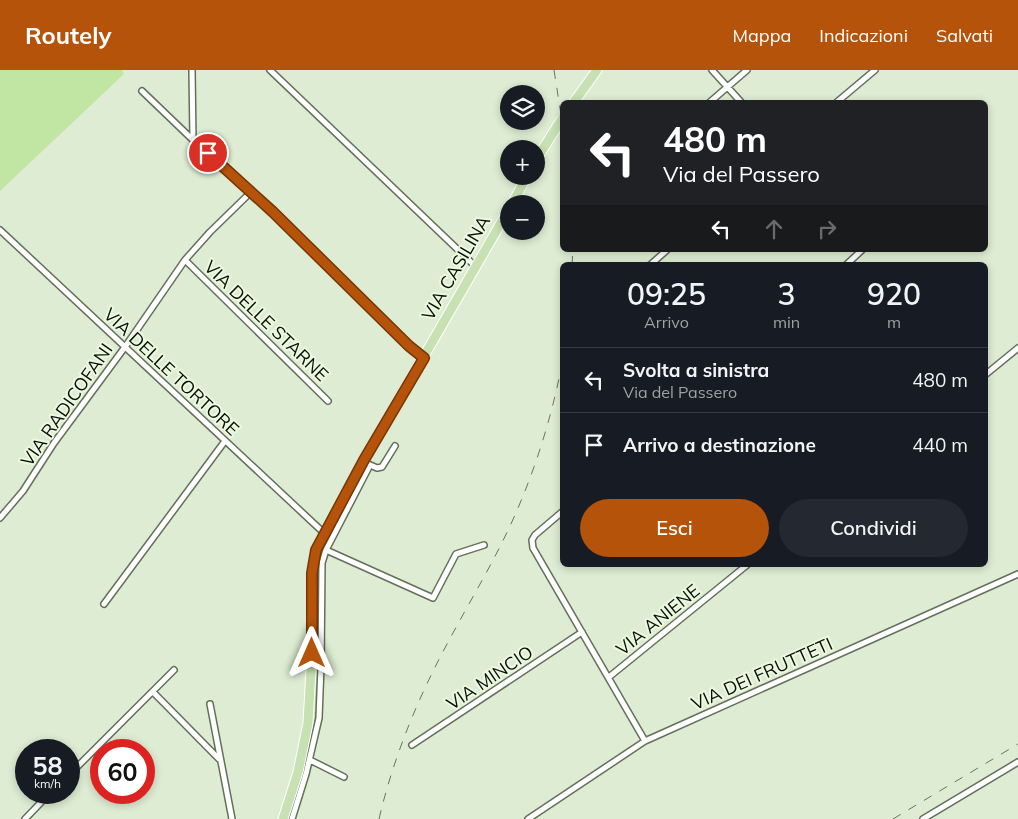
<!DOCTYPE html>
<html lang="it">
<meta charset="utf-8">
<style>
:root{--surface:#171b24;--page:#242831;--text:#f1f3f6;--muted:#9ea1a6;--line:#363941;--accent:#b45309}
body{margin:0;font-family:Mulish,sans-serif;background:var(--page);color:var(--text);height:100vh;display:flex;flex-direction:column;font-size:19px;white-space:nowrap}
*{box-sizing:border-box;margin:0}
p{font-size:16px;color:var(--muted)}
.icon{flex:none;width:28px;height:28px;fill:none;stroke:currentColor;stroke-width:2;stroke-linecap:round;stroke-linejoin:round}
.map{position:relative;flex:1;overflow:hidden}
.details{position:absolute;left:560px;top:192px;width:428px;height:305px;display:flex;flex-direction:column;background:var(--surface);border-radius:8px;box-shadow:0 2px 8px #0003}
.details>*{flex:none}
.guide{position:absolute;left:560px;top:30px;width:428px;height:152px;border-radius:8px;box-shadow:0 2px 8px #0003;background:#202124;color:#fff;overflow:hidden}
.tools{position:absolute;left:500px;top:15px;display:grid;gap:10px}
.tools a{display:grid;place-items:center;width:45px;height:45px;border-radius:50%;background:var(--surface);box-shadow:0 2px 8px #0003;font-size:25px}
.speed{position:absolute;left:15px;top:669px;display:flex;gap:10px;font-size:25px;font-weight:700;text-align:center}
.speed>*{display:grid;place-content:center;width:65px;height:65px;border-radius:50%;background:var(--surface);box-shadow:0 2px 8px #0003;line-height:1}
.speed small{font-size:12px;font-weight:400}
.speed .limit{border:8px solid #d22;background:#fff;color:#111}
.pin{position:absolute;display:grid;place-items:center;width:42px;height:42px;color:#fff;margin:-21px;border:2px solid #fff;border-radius:50%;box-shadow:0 1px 5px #0007}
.me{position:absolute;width:55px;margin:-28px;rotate:0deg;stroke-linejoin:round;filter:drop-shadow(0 0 4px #0008)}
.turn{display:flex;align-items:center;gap:18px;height:105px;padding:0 20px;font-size:22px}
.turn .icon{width:65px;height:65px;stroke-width:2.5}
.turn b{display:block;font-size:35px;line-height:42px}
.lanes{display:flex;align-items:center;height:48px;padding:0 20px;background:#0003;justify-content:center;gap:25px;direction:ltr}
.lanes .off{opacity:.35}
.eta{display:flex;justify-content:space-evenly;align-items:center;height:85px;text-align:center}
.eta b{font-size:30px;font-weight:600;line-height:35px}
.button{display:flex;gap:10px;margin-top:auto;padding:10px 20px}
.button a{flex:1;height:58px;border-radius:30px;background:var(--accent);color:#fff;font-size:20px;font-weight:600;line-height:58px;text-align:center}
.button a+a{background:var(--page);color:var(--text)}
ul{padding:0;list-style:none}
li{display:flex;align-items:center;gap:15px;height:65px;padding:0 20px;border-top:1px solid var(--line)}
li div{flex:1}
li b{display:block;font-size:19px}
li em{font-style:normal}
header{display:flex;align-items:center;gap:30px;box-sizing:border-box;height:70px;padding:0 25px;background:var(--accent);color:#fff}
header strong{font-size:24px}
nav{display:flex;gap:28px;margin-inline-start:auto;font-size:18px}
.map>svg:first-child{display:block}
.green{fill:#c1e6a4}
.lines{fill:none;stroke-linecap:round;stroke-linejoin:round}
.street-casing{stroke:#63705a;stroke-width:8}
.primary-casing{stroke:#fff;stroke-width:11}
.street{stroke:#fff;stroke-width:5}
.primary{stroke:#c7e1b2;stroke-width:9}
.rail{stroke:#6b7364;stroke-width:1;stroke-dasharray:9 9;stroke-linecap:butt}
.primary-bridge-casing{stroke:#fff;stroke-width:11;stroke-linecap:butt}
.primary-bridge{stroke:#c7e1b2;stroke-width:9}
.route-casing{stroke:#753606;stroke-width:12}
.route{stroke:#b45309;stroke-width:9}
.labels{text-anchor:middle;stroke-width:4;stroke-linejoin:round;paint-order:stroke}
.street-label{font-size:18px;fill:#0b0f07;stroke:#ebf9e0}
</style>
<header>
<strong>Routely</strong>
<nav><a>Mappa</a><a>Indicazioni</a><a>Salvati</a></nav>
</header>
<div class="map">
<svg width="1018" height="749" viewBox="0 0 1018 749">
<rect width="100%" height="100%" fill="#deecd3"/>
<path class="green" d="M0,0H122L124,4L0,121Z
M347,425V436L325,480L317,645L305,705L291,749H287L312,650L316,586L315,505L319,481Z"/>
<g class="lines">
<defs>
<path id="street" d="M192,0L193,70
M270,0L476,197
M712,0L741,32
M142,21L193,70L260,131L409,276L424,288
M710,32L747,0
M837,32L875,0
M0,160L324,463
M185,190L328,331
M650,195L667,180
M846,195L862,180
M985,305L1018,278
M368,394L377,398L382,397L395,376
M562,442L535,465L532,470L533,478L645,671
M0,448L23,421L54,373L125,277L185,190L210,162L251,122
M326,480L433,528L456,484L484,475
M104,534L225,371
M609,607L747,495
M153,622L219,689
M210,634L232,749
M412,675L582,562
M310,690L344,707
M69,705L174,600
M25,749L51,722
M292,749L306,704L319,648L321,596L322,493L326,480L370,395
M528,749L645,671L1018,504
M923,749L1018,692"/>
<path id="primary" d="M574,32L597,0
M536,90L558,55
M512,134L527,106
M283,749L298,702L308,653L312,583V503L316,480L364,390L509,139"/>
</defs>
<use href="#street" class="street-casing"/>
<use href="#primary" class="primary-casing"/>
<use href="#street" class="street"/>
<use href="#primary" class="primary"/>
<path class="rail" d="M554,0L562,51
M572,195L573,180
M379,749C393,689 417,630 446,576C467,536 491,497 510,456C534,404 551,350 562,294
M893,749L1018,674"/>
<defs>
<path id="primary-bridge" d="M558,55L562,49"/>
</defs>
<use href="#primary-bridge" class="primary-bridge-casing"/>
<use href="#primary-bridge" class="primary-bridge"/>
</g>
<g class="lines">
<defs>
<path id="route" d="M208,83L273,142L409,276L424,288L364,390L316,480L312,503V583"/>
</defs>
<use href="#route" class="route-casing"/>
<use href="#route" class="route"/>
</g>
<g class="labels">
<g class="street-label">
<text transform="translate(456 198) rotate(-60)" y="6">VIA CASILINA</text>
<text transform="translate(266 251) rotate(44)" y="6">VIA DELLE STARNE</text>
<text transform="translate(171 302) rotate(43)" y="6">VIA DELLE TORTORE</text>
<text transform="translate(67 335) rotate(-55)" y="6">VIA RADICOFANI</text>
<text transform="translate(658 550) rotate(-39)" y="6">VIA ANIENE</text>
<text transform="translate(762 604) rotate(-24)" y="6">VIA DEI FRUTTETI</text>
<text transform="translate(490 608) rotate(-34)" y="6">VIA MINCIO</text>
</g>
</g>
</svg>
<div class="tools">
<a><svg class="icon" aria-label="layers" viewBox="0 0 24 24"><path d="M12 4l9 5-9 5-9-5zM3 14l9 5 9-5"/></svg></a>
<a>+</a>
<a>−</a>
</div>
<div class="speed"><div>58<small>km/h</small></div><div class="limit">60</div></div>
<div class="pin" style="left:208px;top:83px;background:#d93025"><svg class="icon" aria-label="arrive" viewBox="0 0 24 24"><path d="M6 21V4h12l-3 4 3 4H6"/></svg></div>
<svg class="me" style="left:312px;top:583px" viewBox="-20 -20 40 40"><path d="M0-17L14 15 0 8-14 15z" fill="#b45309" stroke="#fff" stroke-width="4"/></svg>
<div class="guide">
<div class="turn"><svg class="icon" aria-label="left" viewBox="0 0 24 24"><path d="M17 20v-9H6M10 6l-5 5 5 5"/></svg><div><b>480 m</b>Via del Passero</div></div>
<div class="lanes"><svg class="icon" aria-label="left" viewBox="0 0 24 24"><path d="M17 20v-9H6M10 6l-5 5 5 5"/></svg><svg class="icon off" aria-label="ahead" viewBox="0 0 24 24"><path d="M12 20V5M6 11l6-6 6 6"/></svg><svg class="icon off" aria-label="right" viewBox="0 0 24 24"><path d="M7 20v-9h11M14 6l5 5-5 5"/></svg></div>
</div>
<section class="details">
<div class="eta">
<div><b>09:25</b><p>Arrivo</p></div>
<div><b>3</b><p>min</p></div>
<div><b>920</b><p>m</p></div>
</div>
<ul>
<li><svg class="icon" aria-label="left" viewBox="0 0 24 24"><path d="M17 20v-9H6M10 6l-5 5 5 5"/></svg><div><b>Svolta a sinistra</b><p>Via del Passero</p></div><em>480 m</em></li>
<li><svg class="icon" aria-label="arrive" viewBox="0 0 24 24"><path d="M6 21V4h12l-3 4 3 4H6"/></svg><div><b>Arrivo a destinazione</b></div><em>440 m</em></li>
</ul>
<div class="button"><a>Esci</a><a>Condividi</a></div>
</section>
</div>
